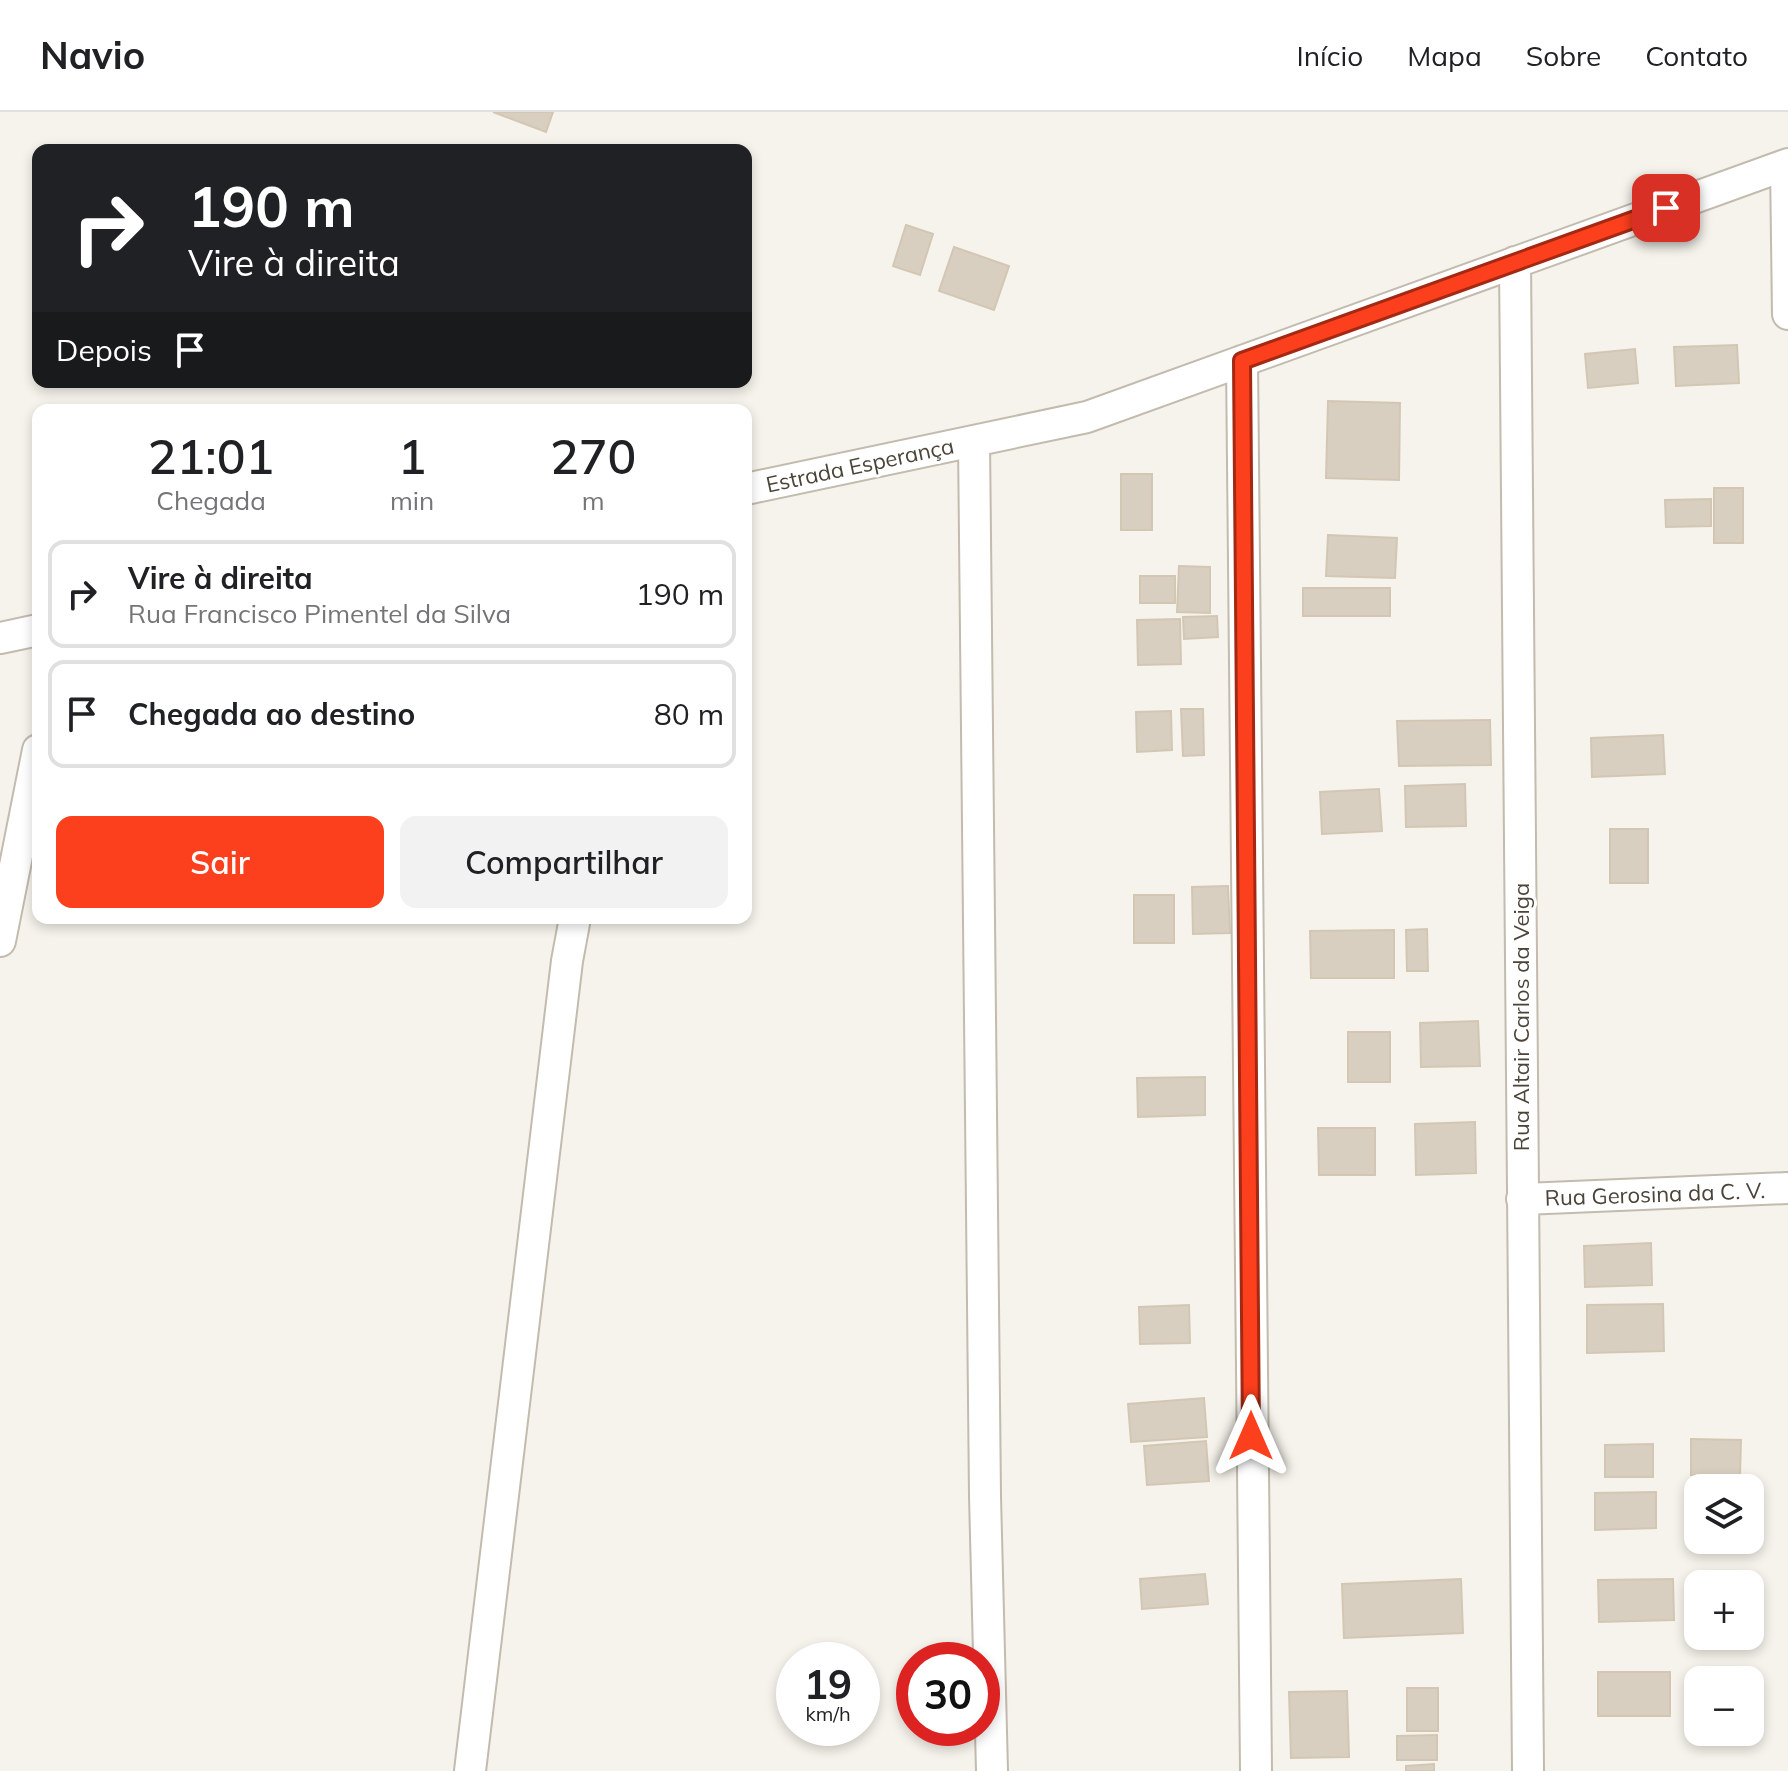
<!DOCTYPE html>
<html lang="pt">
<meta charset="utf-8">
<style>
:root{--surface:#fff;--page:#f2f2f2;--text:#202124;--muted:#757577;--line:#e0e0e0;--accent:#fc3f1d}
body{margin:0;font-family:Mulish,sans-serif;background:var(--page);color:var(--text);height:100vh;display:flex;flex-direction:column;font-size:30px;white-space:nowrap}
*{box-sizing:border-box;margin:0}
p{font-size:26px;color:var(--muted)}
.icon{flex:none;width:44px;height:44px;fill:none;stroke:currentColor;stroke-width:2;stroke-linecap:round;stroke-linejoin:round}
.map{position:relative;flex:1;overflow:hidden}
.side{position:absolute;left:32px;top:292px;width:720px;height:520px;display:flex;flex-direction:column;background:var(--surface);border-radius:16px;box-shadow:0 4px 12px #0003}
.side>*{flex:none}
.guide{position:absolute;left:32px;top:32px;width:720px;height:244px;border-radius:16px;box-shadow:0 4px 12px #0003;background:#202124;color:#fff;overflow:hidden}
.controls{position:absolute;left:1684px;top:1362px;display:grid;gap:16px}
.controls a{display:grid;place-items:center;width:80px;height:80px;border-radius:16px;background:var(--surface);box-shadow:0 4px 12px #0003;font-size:40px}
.speed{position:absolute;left:776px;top:1530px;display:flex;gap:16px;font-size:40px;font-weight:700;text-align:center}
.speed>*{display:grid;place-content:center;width:104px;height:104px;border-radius:50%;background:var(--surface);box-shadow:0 4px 12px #0003;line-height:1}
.speed small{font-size:20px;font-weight:400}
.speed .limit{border:12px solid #d22;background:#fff;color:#111}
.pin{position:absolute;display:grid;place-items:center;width:68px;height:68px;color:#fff;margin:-34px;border-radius:16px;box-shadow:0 4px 12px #0006}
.me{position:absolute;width:88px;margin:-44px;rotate:0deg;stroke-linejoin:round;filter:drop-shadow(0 0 6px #0008)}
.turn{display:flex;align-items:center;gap:28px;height:168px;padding:0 24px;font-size:36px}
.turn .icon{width:104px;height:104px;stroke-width:2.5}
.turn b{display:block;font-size:56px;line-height:68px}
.then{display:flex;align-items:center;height:76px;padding:0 24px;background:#0003;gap:16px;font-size:30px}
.eta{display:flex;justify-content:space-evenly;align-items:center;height:136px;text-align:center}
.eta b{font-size:48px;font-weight:600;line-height:56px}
.action{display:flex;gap:16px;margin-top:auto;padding:16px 24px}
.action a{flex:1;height:92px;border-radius:16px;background:var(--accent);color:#fff;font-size:32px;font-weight:600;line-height:92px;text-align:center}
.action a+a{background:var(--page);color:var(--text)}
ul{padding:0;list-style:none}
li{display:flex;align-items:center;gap:24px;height:108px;margin:0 16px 12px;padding:0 8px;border:4px solid var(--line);border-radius:16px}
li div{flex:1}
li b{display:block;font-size:30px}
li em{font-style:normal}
header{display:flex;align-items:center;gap:48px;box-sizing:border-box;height:112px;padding:0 40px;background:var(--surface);border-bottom:2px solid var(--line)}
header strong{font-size:38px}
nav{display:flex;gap:44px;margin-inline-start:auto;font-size:28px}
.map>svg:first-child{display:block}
.building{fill:#d8cfc1;stroke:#d3c7b4;stroke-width:2}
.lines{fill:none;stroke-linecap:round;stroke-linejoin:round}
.street-casing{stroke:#c2bbae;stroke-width:34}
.street{stroke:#fff;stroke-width:30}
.route-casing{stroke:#a42913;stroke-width:20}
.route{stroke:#fc3f1d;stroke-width:14}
.labels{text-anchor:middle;stroke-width:6;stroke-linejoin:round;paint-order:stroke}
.street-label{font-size:22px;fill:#4b4439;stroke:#fff}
</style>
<header>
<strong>Navio</strong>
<nav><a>Início</a><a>Mapa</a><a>Sobre</a><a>Contato</a></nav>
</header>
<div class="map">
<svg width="1788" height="1659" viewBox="0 0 1788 1659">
<rect width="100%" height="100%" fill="#f6f3ec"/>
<path class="building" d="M493,0H553L546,20Z
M906,113L933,122L920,163L893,154Z
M954,135L1009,154L994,198L939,179Z
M1737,233L1739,271L1676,274L1674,235Z
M1635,237L1638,271L1588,276L1585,242Z
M1328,289L1400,291L1399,368L1326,366Z
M1121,362H1152V418H1121Z
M1714,376H1743V431H1714Z
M1711,387V414L1666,415L1665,388Z
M1328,423L1397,426L1395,466L1326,464Z
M1179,454L1210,455V501L1177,500Z
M1140,464H1175V491H1140Z
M1303,476H1390V504H1303Z
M1217,504L1218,525L1184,527L1183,505Z
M1180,507L1181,552L1138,553L1137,508Z
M1181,597H1203L1204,643L1183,644Z
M1171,599L1172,638L1137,640L1136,600Z
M1490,608L1491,653L1399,654L1397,609Z
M1663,623L1665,662L1592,665L1591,626Z
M1465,672L1466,714L1406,715L1405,674Z
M1379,677L1382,719L1322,722L1320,680Z
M1610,717H1648V771H1610Z
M1228,774L1230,821L1193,822L1192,775Z
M1134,783H1174V831H1134Z
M1427,817L1428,859H1407L1406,818Z
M1394,818V866H1311L1310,819Z
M1478,909L1480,954L1421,955L1420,911Z
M1348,920H1390V970H1348Z
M1205,965V1003L1138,1005L1137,966Z
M1475,1010L1476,1061L1416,1063L1415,1012Z
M1318,1016H1375V1063H1319Z
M1651,1131L1652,1173L1585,1175L1584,1134Z
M1663,1192L1664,1239L1587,1241V1193Z
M1189,1193L1190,1231L1140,1232L1139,1195Z
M1204,1286L1207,1325L1131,1330L1128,1292Z
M1691,1327L1741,1328L1740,1364L1691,1363Z
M1206,1329L1209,1369L1147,1373L1144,1334Z
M1653,1332V1365H1605V1333Z
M1656,1380V1416L1595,1418V1381Z
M1205,1462L1208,1492L1142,1497L1140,1467Z
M1461,1467L1463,1521L1344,1526L1342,1472Z
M1673,1467L1674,1508L1599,1510L1598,1468Z
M1598,1560H1670V1604H1598Z
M1407,1576H1438V1619H1407Z
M1347,1579L1349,1645L1291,1646L1289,1580Z
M1437,1623V1648H1397V1624Z
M1434,1652V1659H1406V1654Z"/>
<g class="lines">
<defs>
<path id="street" d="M1786,53L1788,202
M1515,150L1528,1659
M1242,249L1256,1659
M974,329L985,1384L992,1659
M746,377L1087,305L1788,52
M0,526L38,518
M0,829L38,638
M1522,1087L1788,1076
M470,1659L567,849L575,806"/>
</defs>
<use href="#street" class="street-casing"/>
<use href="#street" class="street"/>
</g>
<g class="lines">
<defs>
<path id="route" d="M1251,1324L1242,249L1666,96"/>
</defs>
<use href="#route" class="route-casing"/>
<use href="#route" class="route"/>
</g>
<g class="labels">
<g class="street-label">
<text transform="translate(860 353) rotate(-12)" y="8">Estrada Esperança</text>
<text transform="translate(1521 905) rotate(-90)" y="8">Rua Altair Carlos da Veiga</text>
<text transform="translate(1655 1082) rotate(-2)" y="8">Rua Gerosina da C. V.</text>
</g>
</g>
</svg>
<div class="controls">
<a><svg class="icon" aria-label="layers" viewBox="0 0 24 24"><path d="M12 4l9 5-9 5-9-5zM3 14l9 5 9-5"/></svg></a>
<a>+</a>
<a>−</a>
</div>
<div class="speed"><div>19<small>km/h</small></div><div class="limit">30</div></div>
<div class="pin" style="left:1666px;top:96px;background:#d93025"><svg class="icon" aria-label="arrive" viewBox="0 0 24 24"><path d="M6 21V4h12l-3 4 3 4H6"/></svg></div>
<svg class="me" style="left:1251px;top:1324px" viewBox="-20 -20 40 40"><path d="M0-17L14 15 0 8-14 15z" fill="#fc3f1d" stroke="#fff" stroke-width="4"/></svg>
<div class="guide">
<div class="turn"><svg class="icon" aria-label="right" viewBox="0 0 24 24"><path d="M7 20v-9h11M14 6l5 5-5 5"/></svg><div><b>190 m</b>Vire à direita</div></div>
<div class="then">Depois<svg class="icon" aria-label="arrive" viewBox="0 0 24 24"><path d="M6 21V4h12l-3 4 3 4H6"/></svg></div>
</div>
<section class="side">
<div class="eta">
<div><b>21:01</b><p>Chegada</p></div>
<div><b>1</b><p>min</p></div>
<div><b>270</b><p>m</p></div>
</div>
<ul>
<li><svg class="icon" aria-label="right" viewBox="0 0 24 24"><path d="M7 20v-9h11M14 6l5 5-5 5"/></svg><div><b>Vire à direita</b><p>Rua Francisco Pimentel da Silva</p></div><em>190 m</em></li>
<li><svg class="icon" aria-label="arrive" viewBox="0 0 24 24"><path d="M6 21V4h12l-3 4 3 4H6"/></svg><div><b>Chegada ao destino</b></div><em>80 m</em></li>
</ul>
<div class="action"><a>Sair</a><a>Compartilhar</a></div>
</section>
</div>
